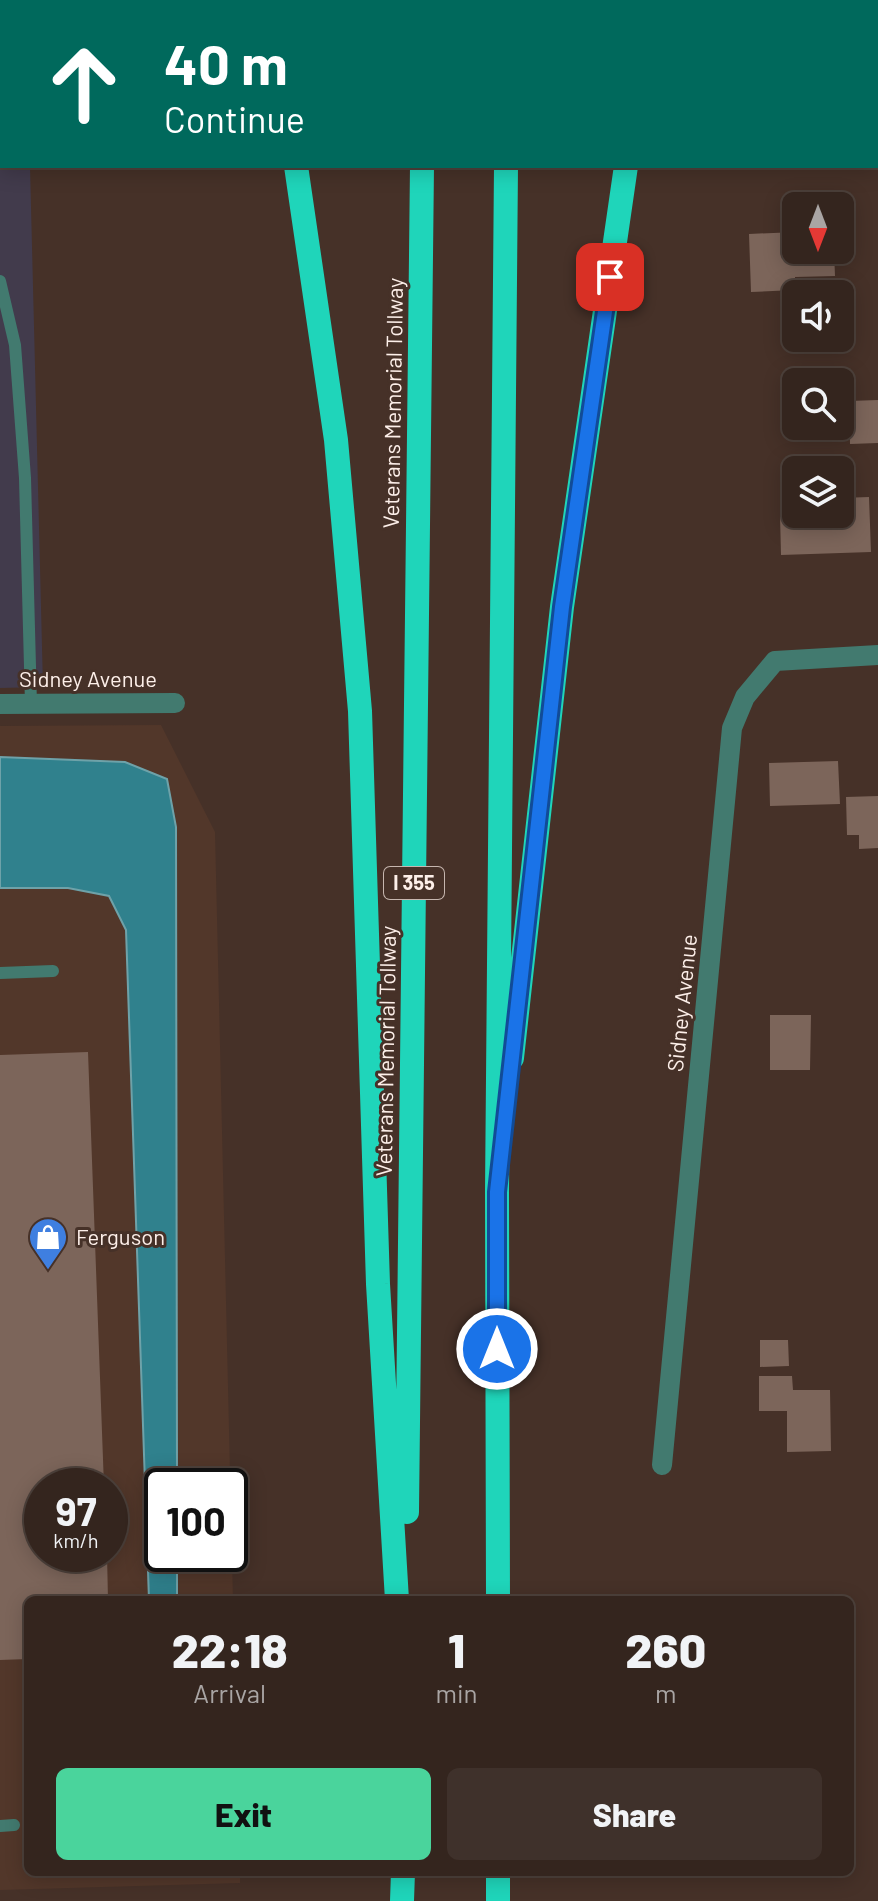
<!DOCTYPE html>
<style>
:root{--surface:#34251e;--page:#3f312b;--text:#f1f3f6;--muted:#a9a5a4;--line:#4e423c;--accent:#4ad49c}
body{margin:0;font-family:Barlow,sans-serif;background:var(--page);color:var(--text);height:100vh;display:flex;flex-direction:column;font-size:30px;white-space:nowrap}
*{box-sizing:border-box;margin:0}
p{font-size:26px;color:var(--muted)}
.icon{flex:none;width:44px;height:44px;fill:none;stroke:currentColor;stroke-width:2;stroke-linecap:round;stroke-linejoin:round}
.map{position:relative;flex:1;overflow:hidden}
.side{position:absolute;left:24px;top:1596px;width:830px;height:280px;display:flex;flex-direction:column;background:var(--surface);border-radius:12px;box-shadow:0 4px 20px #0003,0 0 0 2px var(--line)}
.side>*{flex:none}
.top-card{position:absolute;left:0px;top:0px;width:878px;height:168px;box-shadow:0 4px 20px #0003,0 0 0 2px var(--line);background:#00695c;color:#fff;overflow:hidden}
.needle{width:52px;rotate:180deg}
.fabs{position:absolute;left:782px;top:192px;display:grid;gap:16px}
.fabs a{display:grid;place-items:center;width:72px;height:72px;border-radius:12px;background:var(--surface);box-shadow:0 4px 20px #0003,0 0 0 2px var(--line);font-size:40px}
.speed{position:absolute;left:24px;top:1468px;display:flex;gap:16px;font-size:40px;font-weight:700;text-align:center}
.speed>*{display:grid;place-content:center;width:104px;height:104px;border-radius:50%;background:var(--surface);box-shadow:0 4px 20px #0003,0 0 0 2px var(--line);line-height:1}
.speed small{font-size:20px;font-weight:400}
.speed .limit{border:4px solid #111;border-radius:12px;background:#fff;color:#111}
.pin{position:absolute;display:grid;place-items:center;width:68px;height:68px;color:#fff;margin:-34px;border-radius:16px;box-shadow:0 4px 12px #0006}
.me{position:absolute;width:88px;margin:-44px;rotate:0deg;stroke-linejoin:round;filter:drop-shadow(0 0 6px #0008)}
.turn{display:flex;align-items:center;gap:28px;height:168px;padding:0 32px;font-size:36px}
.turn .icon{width:104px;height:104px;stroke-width:2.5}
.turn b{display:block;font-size:56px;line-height:68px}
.eta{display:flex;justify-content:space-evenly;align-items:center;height:136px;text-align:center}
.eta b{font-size:48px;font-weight:800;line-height:56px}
.cta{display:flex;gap:16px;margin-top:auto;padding:16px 32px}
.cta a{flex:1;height:92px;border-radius:12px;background:var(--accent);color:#111;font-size:32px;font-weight:800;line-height:92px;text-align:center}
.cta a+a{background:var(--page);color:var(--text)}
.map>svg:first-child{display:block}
.commercial{fill:#423b4c}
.built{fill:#52372a;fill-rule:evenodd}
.water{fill:#30818d;stroke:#6ea2a9;stroke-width:2}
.building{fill:#7c655a}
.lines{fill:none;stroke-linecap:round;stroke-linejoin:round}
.service{stroke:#427a6f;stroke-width:12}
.minor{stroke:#427a6f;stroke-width:20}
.motorway{stroke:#1fd5ba;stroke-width:24}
.route-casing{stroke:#114b97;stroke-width:20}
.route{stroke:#1a73e8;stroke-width:14}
.labels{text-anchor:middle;stroke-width:6;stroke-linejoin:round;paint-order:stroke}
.shield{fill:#463128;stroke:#c6b6af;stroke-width:2}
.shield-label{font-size:20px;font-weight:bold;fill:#fdefe9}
.street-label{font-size:22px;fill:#fdefe9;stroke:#463128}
.poi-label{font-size:22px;fill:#fdefe9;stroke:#463128;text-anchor:start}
</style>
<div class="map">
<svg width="878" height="1901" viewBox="0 0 878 1901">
<rect width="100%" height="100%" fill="#463128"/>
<path class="commercial" d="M0,0H26L2,2V166H30L43,687L0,688Z"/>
<path class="built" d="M161,725L215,832L233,1600H28V1872H240V1883L0,1890V726ZM42,1486H110V1554H42ZM162,1486H230V1554H162Z"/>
<path class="water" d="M0,757L125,762L167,779L176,827L177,1486H162V1554H177V1600H149L126,930L109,896L68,888H0Z"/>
<path class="building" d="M796,232V250H834L835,276L795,277V290L751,292L749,234Z
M878,400V443L850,444L849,401Z
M869,497L871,552L781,555L780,515L840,514V498Z
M838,761L840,804L770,806L769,763Z
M878,796V848L859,849V835H847L846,797Z
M770,1015H811L810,1070H770Z
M88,1052L104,1486H42V1554H107L108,1600H28V1659L0,1660V1055Z
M760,1340H788L789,1366L760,1367Z
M759,1376H792L793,1390H830L831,1451L787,1452V1411H759Z
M850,1655H854L856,1698H850Z"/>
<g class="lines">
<path class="service" d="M0,281L15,345L25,478L31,704
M0,973L53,971
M0,1826L14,1825"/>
<path class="minor" d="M0,704L175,703
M662,1465L732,728L745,697L775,661L878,655"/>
<path class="motorway" d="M263,0L264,2
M423,2V0
M508,2V0
M652,2V0
M296,166L336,440L360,711L378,1284L397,1600
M512,1058L562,607L626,166
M407,1512L422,166
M498,1600L497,1192L506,166
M402,1901L403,1872
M498,1901V1872"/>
</g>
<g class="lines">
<defs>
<path id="route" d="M497,1349V1192L562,607L610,277"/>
</defs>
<use href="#route" class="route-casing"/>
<use href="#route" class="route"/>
</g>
<defs>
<symbol id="shop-pin" viewBox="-11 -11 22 30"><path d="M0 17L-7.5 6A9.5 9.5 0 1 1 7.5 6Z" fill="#3f7fe0" stroke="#463128"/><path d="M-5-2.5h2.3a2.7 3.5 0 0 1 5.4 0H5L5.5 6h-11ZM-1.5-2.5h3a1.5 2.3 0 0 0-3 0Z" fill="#fff"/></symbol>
</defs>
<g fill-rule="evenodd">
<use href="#shop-pin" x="26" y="1215" width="44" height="60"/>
</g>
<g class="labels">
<rect class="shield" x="384" y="867" width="60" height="32" rx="6"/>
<g class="shield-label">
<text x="414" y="890">I 355</text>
</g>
<g class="street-label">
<text transform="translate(393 403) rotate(-89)" y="8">Veterans Memorial Tollway</text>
<text x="88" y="687">Sidney Avenue</text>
<text transform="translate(682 1003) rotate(-84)" y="8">Sidney Avenue</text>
<text transform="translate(386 1051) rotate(-89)" y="8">Veterans Memorial Tollway</text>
</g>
<g class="poi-label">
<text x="76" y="1245">Ferguson</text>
</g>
</g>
</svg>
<div class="fabs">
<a><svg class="needle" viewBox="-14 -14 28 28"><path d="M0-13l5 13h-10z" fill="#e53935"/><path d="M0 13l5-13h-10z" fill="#a9a5a4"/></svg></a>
<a><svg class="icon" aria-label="sound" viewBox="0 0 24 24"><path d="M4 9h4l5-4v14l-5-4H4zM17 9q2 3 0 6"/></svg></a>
<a><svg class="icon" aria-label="search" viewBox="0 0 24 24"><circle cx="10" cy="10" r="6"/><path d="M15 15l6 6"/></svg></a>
<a><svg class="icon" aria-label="layers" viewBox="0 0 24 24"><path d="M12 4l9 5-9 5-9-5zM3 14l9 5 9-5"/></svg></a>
</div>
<div class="speed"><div>97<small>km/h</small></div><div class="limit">100</div></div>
<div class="pin" style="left:610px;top:277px;background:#d93025"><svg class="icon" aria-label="arrive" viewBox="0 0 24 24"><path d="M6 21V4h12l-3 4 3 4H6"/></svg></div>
<svg class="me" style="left:497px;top:1349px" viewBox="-20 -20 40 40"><circle r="17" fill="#1a73e8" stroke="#fff" stroke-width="3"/><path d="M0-11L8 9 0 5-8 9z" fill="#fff"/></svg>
<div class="top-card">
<div class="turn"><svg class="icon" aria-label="ahead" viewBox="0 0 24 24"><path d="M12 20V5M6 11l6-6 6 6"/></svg><div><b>40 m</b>Continue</div></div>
</div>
<section class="side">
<div class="eta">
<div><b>22:18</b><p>Arrival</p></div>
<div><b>1</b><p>min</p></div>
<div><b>260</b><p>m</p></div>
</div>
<div class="cta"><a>Exit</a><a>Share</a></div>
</section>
</div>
